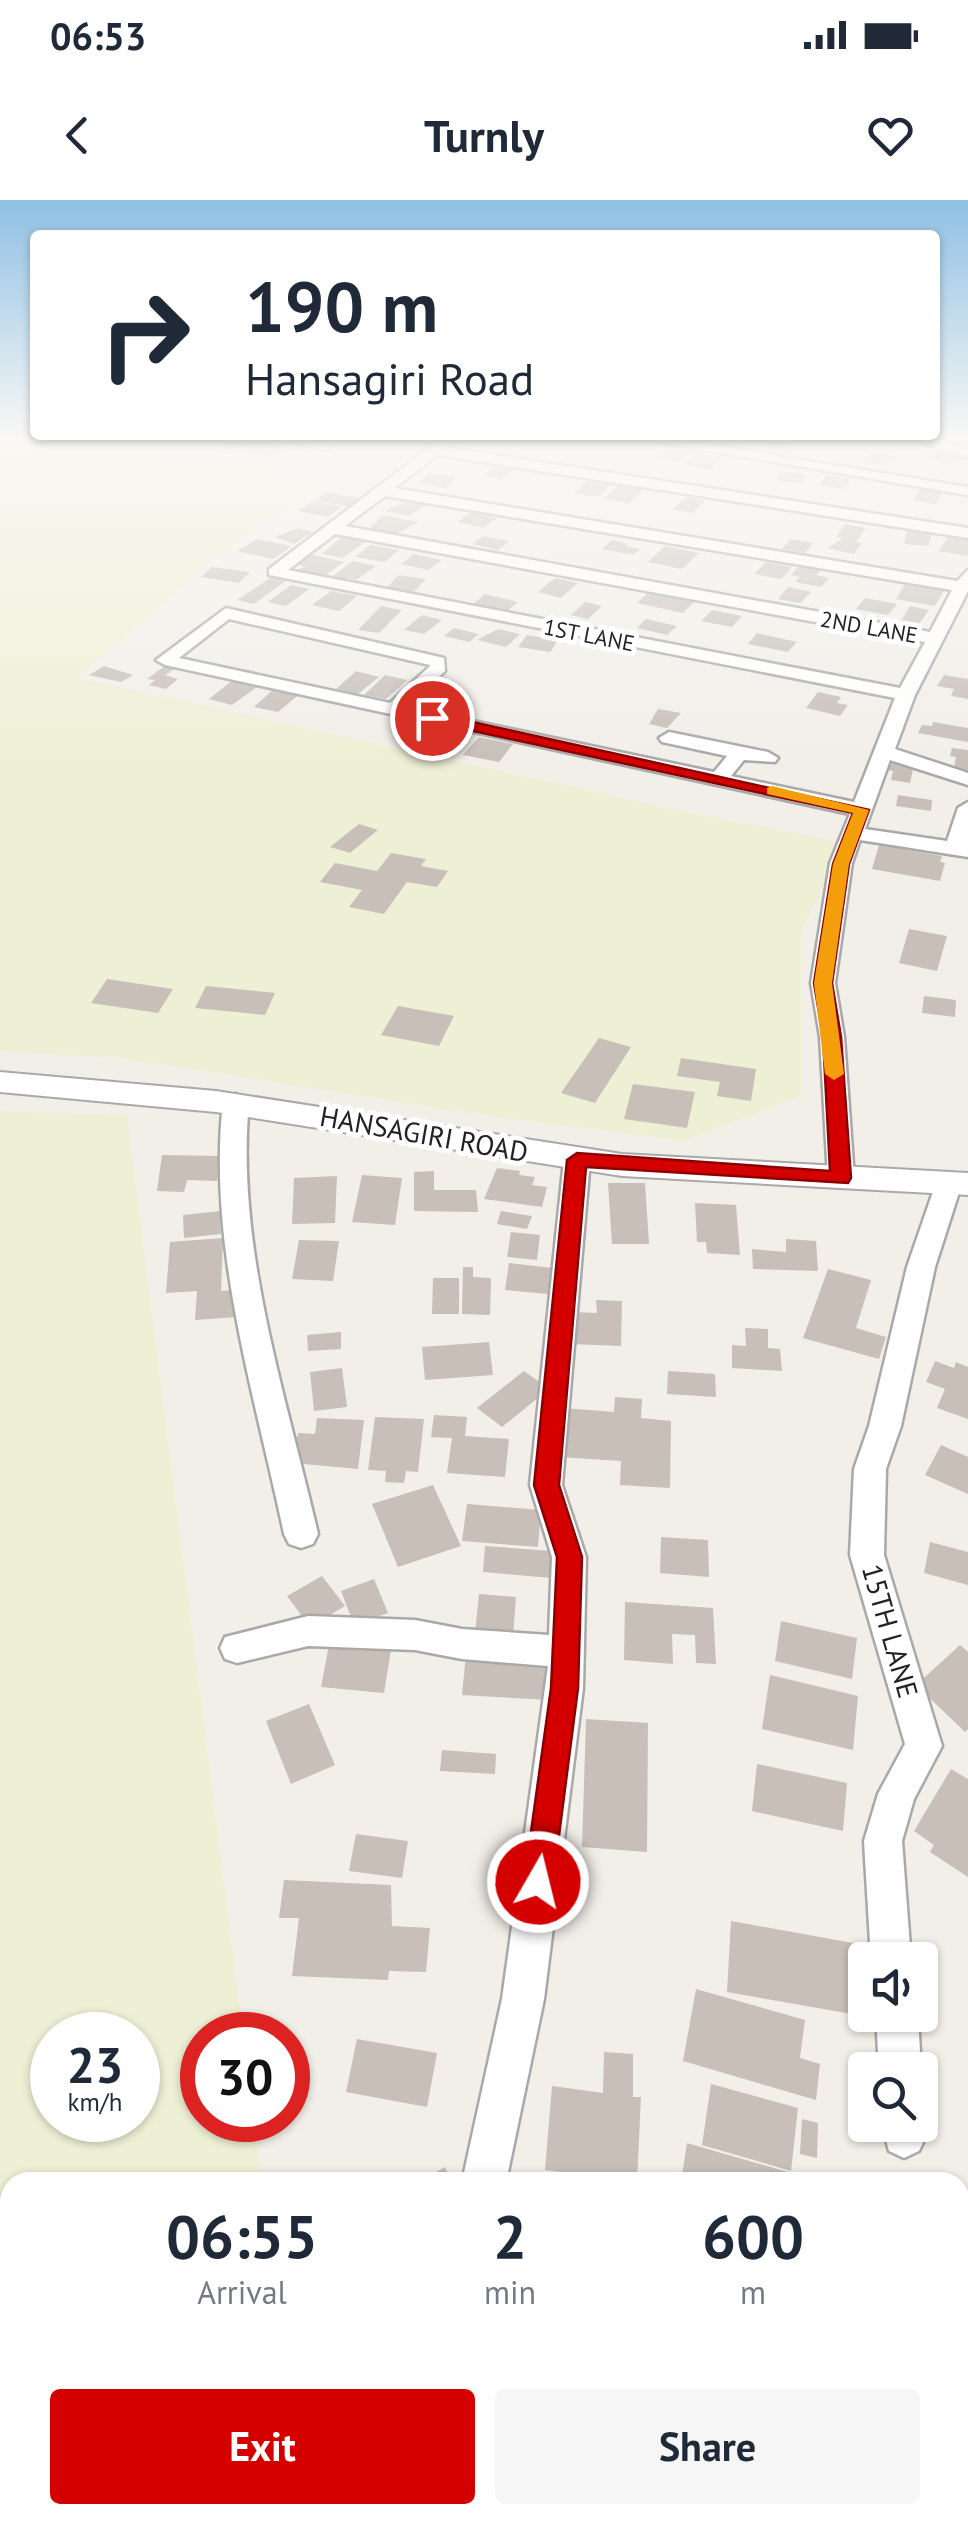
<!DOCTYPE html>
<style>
:root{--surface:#fff;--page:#f6f6f7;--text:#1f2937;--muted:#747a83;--accent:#d40000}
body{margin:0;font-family:"PT Sans",sans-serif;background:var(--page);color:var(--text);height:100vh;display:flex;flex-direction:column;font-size:38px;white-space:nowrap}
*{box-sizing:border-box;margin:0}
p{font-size:32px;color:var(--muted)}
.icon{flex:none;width:55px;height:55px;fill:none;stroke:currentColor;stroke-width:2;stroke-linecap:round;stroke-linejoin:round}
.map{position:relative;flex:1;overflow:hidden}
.side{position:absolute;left:0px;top:1972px;width:970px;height:352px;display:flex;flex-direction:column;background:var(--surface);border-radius:30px 30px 0 0;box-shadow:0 2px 8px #0004}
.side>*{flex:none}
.hud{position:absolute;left:30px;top:30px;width:910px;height:210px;border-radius:10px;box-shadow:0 2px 8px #0004;background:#fff;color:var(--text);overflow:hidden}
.fabs{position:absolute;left:848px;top:1742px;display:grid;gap:20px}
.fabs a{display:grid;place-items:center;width:90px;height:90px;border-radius:10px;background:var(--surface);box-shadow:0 2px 8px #0004;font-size:50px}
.speed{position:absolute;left:30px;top:1812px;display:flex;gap:20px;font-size:50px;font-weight:700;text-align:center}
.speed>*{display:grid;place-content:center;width:130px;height:130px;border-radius:50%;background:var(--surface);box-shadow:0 2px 8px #0004;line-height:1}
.speed small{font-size:25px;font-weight:400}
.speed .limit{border:15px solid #d22;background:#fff;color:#111}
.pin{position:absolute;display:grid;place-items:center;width:85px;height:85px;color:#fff;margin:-42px;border:5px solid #fff;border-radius:50%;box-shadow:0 2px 10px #0007}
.me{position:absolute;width:110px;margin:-55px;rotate:8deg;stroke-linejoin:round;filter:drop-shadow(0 0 8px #0008)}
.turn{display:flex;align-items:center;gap:35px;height:210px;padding:0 50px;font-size:45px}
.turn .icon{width:130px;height:130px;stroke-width:2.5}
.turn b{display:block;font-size:70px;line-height:85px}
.eta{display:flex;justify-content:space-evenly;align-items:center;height:170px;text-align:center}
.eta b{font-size:60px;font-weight:700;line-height:70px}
.button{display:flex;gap:20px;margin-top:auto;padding:20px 50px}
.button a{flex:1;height:115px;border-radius:10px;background:var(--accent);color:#fff;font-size:40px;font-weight:700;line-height:115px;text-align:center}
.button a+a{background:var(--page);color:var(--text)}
.status{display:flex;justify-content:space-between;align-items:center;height:70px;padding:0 50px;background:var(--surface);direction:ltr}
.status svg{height:28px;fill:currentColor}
header{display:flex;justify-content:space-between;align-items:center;height:130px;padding:0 50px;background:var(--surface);font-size:45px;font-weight:700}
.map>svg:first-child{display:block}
.farmland{fill:#eef0d5;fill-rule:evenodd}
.building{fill:#c7bfb8}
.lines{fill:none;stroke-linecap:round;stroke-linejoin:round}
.minor-casing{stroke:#a9a9a9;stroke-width:5}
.tertiary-casing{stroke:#a9a9a9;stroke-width:4}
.minor{fill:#fff;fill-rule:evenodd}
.tertiary{fill:#fff;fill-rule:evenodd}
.route{fill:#d40000;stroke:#8a0000;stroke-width:2.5}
.slow{fill:#f59e0b}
.labels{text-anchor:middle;stroke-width:10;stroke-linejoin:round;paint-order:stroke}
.far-street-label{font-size:22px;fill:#222;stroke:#fff}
.street-label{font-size:28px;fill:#222;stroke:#fff}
</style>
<div class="status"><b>06:53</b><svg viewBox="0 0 49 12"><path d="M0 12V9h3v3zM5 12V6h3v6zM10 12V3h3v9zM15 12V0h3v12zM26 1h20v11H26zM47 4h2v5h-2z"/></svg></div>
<header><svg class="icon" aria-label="back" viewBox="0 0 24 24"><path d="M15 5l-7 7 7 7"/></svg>Turnly<svg class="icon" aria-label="heart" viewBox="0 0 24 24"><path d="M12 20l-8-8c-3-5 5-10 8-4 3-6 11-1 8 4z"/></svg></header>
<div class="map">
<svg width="968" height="2323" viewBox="0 0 968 2323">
<rect width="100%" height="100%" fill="#f2efe9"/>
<path class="farmland" d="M0,239H95L329,281L226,349L78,478L682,611L836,641L829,676L801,731V896L683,941L476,914L120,858L0,851Z
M0,911L127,916L243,1835H202V1920H254L263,1982H10V2315H365L370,2323H0ZM52,1835H138V1920H52Z"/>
<path class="building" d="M772,239H786L794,240L787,253L765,250Z
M235,240L257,241L287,246L269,257L248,253L254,250L240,247L233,251L220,249Z
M673,246L695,250L681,262L659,258Z
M943,250L966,259L948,265L925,256Z
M873,251L897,257L885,266L861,261Z
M697,254L721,258L710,269L685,265Z
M496,265L515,268L502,280L483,276Z
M778,271L804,273L803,283L777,281Z
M430,273L457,277L446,288L418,283Z
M827,275L852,279L844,289L819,285Z
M589,279L613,282L599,297L574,293Z
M619,285L644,289L629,303L604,299Z
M920,289L942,293L936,304L913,300Z
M327,292L361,299L349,307L316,300Z
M687,297L705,301L692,313L673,309Z
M314,301L342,307L327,317L298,311Z
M410,301L427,304L409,316L384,311Z
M471,313L497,318L484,328L457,322Z
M383,315L418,322L393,336L370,328Z
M845,324L866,328L856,342L862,343L854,354L828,348L843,338L836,337Z
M908,327L932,329L929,346L904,344Z
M298,328L313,332L294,344L275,337Z
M345,334L369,339L343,358L322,354Z
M949,335L968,338V356L939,351Z
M483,336L509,341L498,350L472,344Z
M257,339L292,346L273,359L237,351Z
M790,339L813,343L805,353L782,349Z
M612,340L628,344L626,346L640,349L633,355L602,349Z
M370,345L399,350L385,362L355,357Z
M665,346L699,353L682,369L648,362Z
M309,354L344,362L321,378L295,372L305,366L294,364Z
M414,354L442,360L428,370L401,364Z
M353,361L376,366L356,380L347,378L340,383L326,381Z
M766,362L792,367L781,379L754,374Z
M800,365L822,369L816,375L829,378L821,387L795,382L800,377L791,375Z
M212,367L250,372L239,383L201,377Z
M399,375L426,379L413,393L385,389Z
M272,377L287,380L254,404L237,400Z
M555,378L578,383L561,398L538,392Z
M906,383L945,389L935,406L896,399Z
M291,385L309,389L286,406L268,402Z
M788,387L811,392L800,403L778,399Z
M331,391L357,396L339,411L312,405Z
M649,392L695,401L683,413L637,403Z
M485,394L518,402L506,412L473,404Z
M865,398L897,404L888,415L856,409Z
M585,402L602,406L588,419L571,415Z
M381,406L402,410L379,433L358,430Z
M910,406L929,410L919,424L901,421Z
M712,410L742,416L732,427L701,421Z
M422,415L442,420L424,434L404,430Z
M646,419L677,426L667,435L637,428Z
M454,428L479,434L469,442L444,436Z
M498,429L520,434L506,447L477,440Z
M757,433L797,442L788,452L748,444Z
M527,435L558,440L550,452L518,447Z
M169,463L179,466L165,475L178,479L166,489L149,485L155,480L147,479Z
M104,466L133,475L121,482L89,475Z
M356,471L379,477L358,494L336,489Z
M385,475L407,480L386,499L364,495Z
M944,475L968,479V499L951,496L954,489L937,486Z
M234,479L260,485L232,505L209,499Z
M275,488L301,493L278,512L254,507Z
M426,489L452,497L432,513L405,508Z
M818,492L841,497L837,503L848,505L840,516L806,508Z
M658,509L681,513L667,528L649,524Z
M933,522L968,528V542L918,533L922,525L932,526Z
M479,537L513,544L499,562L463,555Z
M952,548L968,550V570L954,568L956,557L950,556Z
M889,562L913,569L910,583L891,580L893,571L887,570Z
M898,595L932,600L931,611L896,606Z
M359,624L378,630L350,653L330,647Z
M879,645L942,656L940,662L945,663L940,681L872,669Z
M391,653L426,659L421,666L448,671L437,687L407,682L384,714L349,707L362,690L320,682L335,663L377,671Z
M909,729L947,736L937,771L899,763Z
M107,779L173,789L158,813L91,803Z
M206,786L275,793L265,815L195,808Z
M924,796L956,800L955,817L922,813Z
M398,806L454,816L439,846L381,835Z
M599,838L631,847L595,903L561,893Z
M681,858L756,869L751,901L717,896L720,882L677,876Z
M633,884L695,892L687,928L624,919Z
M162,955L222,956L217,981L187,980L184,992L157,991Z
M497,968L520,971L519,975L535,977L532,985L547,987L542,1007L484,999Z
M434,971V990H476L478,1012L414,1011V972Z
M362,975L402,978L395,1025L352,1022Z
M337,976L335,1023L292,1024L294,978Z
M608,983H645L649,1044H612Z
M695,1003L736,1005L740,1055L707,1053L706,1042H697Z
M220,1011L221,1034L184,1038L183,1015Z
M501,1011L532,1016L527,1029L497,1024Z
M511,1032L540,1035L537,1060L507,1057Z
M223,1038L221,1091L236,1090V1117L195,1120L197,1091L166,1093L170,1042Z
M786,1039L816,1041L818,1071L753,1069L752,1049L786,1052Z
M299,1040L339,1041L333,1081L292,1079Z
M509,1063L552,1068L548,1094L505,1090Z
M463,1067H473V1077L491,1078L490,1115L462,1114Z
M828,1069L871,1080L856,1128L886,1137L879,1159L803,1138Z
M433,1078H459V1114H432Z
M596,1100L622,1101L621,1146L571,1144L572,1112L597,1113Z
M745,1128L768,1129V1148L780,1149L782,1171L732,1168V1145L746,1146Z
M341,1132V1149L308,1151L307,1135Z
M489,1142L493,1175L425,1180L422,1147Z
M935,1161L954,1168L956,1162L968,1167V1219L937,1208L945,1189L926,1182Z
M342,1168L347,1207L314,1211L310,1172Z
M524,1171L549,1189L502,1227L477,1208Z
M668,1171L715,1174L716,1197L667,1194Z
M615,1197L642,1199L641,1218L671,1221L670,1288L620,1285L621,1261L559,1257L563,1208L614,1212Z
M434,1215L467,1217L465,1236L509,1239L505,1277L447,1273L452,1238L431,1237Z
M375,1217L424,1219L418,1272L406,1271L404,1283L385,1282L386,1271L368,1270Z
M317,1218L364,1220L358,1269L293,1263L298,1233L315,1234Z
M941,1245L968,1257V1294L925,1275Z
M433,1285L461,1346L398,1367L372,1304Z
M467,1304L541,1310L538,1347L462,1341Z
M661,1337L708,1340L709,1377L660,1373Z
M930,1342L968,1352V1385L924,1373Z
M485,1346L566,1352L564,1379L483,1372Z
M322,1376L345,1406L310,1427L287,1396Z
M374,1379L388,1413L354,1425L341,1391Z
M479,1394L516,1397L513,1436L475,1433Z
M625,1402L713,1408L716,1464L696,1463L695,1435L672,1434L673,1464L624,1460Z
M781,1421L857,1438L852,1479L775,1461Z
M329,1445L391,1450L384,1493L321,1487Z
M960,1445L968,1452V1529L965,1532L916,1485Z
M466,1454L551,1459L549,1500L462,1495Z
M770,1475L858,1496L853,1550L762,1529Z
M309,1504L335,1565L291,1584L266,1521Z
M586,1519L648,1523L647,1652L582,1647Z
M442,1550L496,1554L495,1574L440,1571Z
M757,1564L847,1583L843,1631L752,1611Z
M951,1569L968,1579V1677L930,1652L934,1645L914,1631Z
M356,1634L408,1641L402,1678L349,1671Z
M284,1680L391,1685L392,1726L430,1728L426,1772L389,1771L388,1780L292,1776L299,1718H279Z
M731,1721L853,1743L852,1814L727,1792Z
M696,1789L805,1820L800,1858L820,1864L816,1900L683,1861Z
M357,1839L437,1853L427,1907L346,1892Z
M604,1852L633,1854V1897H641L637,1982L545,1970L552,1886L603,1893Z
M711,1884L798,1908L791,1971L702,1945Z
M802,1919L818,1923L817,1958L800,1954Z
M687,1943L819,1981V1982H681Z
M445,1967L452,1982H418Z
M960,2034L968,2041V2142L960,2135Z
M675,2315H748L739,2323H665Z"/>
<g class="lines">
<defs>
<path id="minor" d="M277,239H342L325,250Z
M441,239H457L448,248L968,328V338L438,255L394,288L957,381L968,370V391L915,495L895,549L968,573V585L890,560L865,629L947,641L958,608L968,602V657L860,640L852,663L835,783L844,837L854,978L850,984H832L828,978L820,837L811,783L830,663L850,614L165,465L156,460L226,408L444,458L445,471L407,507L714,572L727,556L662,542L659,538L669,532L768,552L778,558L775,562L744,560L731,576L854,602L895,498L269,375V369ZM385,296L952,390L930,432L345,326ZM335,334L925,442L900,488L288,370ZM229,419L430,465V466L390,503L179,458Z
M638,239H673L968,287V295Z
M911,239H934L968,249V257Z
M236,894L249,902C235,1046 286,1195 318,1334L313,1344L301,1348L289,1344L284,1334C255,1195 207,1046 223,902Z
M577,951L586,954L590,960L562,1285L586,1357L583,1488L544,1799L506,1982H462L502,1799L548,1466L462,1459L415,1450L308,1446L237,1463L225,1459L220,1448L225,1437L308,1416L415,1420L462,1429L549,1435L552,1357L530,1285L564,960L568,954Z
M949,974L959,977L962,983L935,1067L901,1226L886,1269L884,1355L942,1546L914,1599L902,1641L911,1760H871L864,1641L878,1594L905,1544L850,1355L854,1269L869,1226L907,1067L936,983L939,977Z
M876,1815H918L921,1870L920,1873L879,1870Z
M920,1911L926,1936L919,1951L904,1958L889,1951L882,1925H920Z
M574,2315H625L628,2323H577Z"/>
<path id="tertiary" d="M0,872L216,891L622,954L968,973V995L622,976L216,912L0,892Z"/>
</defs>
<use href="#minor" class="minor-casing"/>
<use href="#tertiary" class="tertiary-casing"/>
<use href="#minor" class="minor"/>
<use href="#tertiary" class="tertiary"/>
</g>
<linearGradient id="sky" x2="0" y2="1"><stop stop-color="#8fc0e4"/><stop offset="0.42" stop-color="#f9f8f5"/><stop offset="1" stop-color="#f9f8f5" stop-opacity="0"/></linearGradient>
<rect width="968" height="564" fill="url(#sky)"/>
<path class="route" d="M432,513L869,610L849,664L832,783L841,837L851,978L848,983L586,967L559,1285L582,1357L578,1488L553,1682L549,1693L538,1697L528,1693L524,1682L551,1488L557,1357L534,1285L567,960L577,953L830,971L823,837L814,783L833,664L853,613L427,521V515Z"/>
<path class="slow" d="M772,586L869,610L849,664L832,783L844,874L834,880L825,874L814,783L833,664L853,613L767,594V588Z"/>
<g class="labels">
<g class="far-street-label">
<text transform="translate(869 427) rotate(10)" y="8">2ND LANE</text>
<text transform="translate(589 435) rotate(11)" y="8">1ST LANE</text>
</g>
<g class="street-label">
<text transform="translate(424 934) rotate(10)" y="10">HANSAGIRI ROAD</text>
<text transform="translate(890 1431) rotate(74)" y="10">15TH LANE</text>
</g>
</g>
</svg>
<div class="fabs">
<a><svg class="icon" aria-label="sound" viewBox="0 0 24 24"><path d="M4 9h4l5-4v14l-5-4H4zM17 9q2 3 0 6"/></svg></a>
<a><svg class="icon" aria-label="search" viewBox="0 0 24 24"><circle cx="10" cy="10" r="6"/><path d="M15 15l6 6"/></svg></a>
</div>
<div class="speed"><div>23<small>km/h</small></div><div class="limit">30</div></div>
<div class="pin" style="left:432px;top:518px;background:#d93025"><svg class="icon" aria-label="arrive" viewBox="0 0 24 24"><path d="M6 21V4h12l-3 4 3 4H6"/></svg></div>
<svg class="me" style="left:538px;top:1682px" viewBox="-20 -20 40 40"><circle r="17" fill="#d40000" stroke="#fff" stroke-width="3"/><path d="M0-11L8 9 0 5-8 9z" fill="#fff"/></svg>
<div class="hud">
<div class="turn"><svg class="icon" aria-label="right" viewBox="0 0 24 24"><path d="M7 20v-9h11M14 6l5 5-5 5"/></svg><div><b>190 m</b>Hansagiri Road</div></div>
</div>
<section class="side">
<div class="eta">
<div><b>06:55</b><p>Arrival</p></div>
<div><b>2</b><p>min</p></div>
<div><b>600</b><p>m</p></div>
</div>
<div class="button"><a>Exit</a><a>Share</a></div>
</section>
</div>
